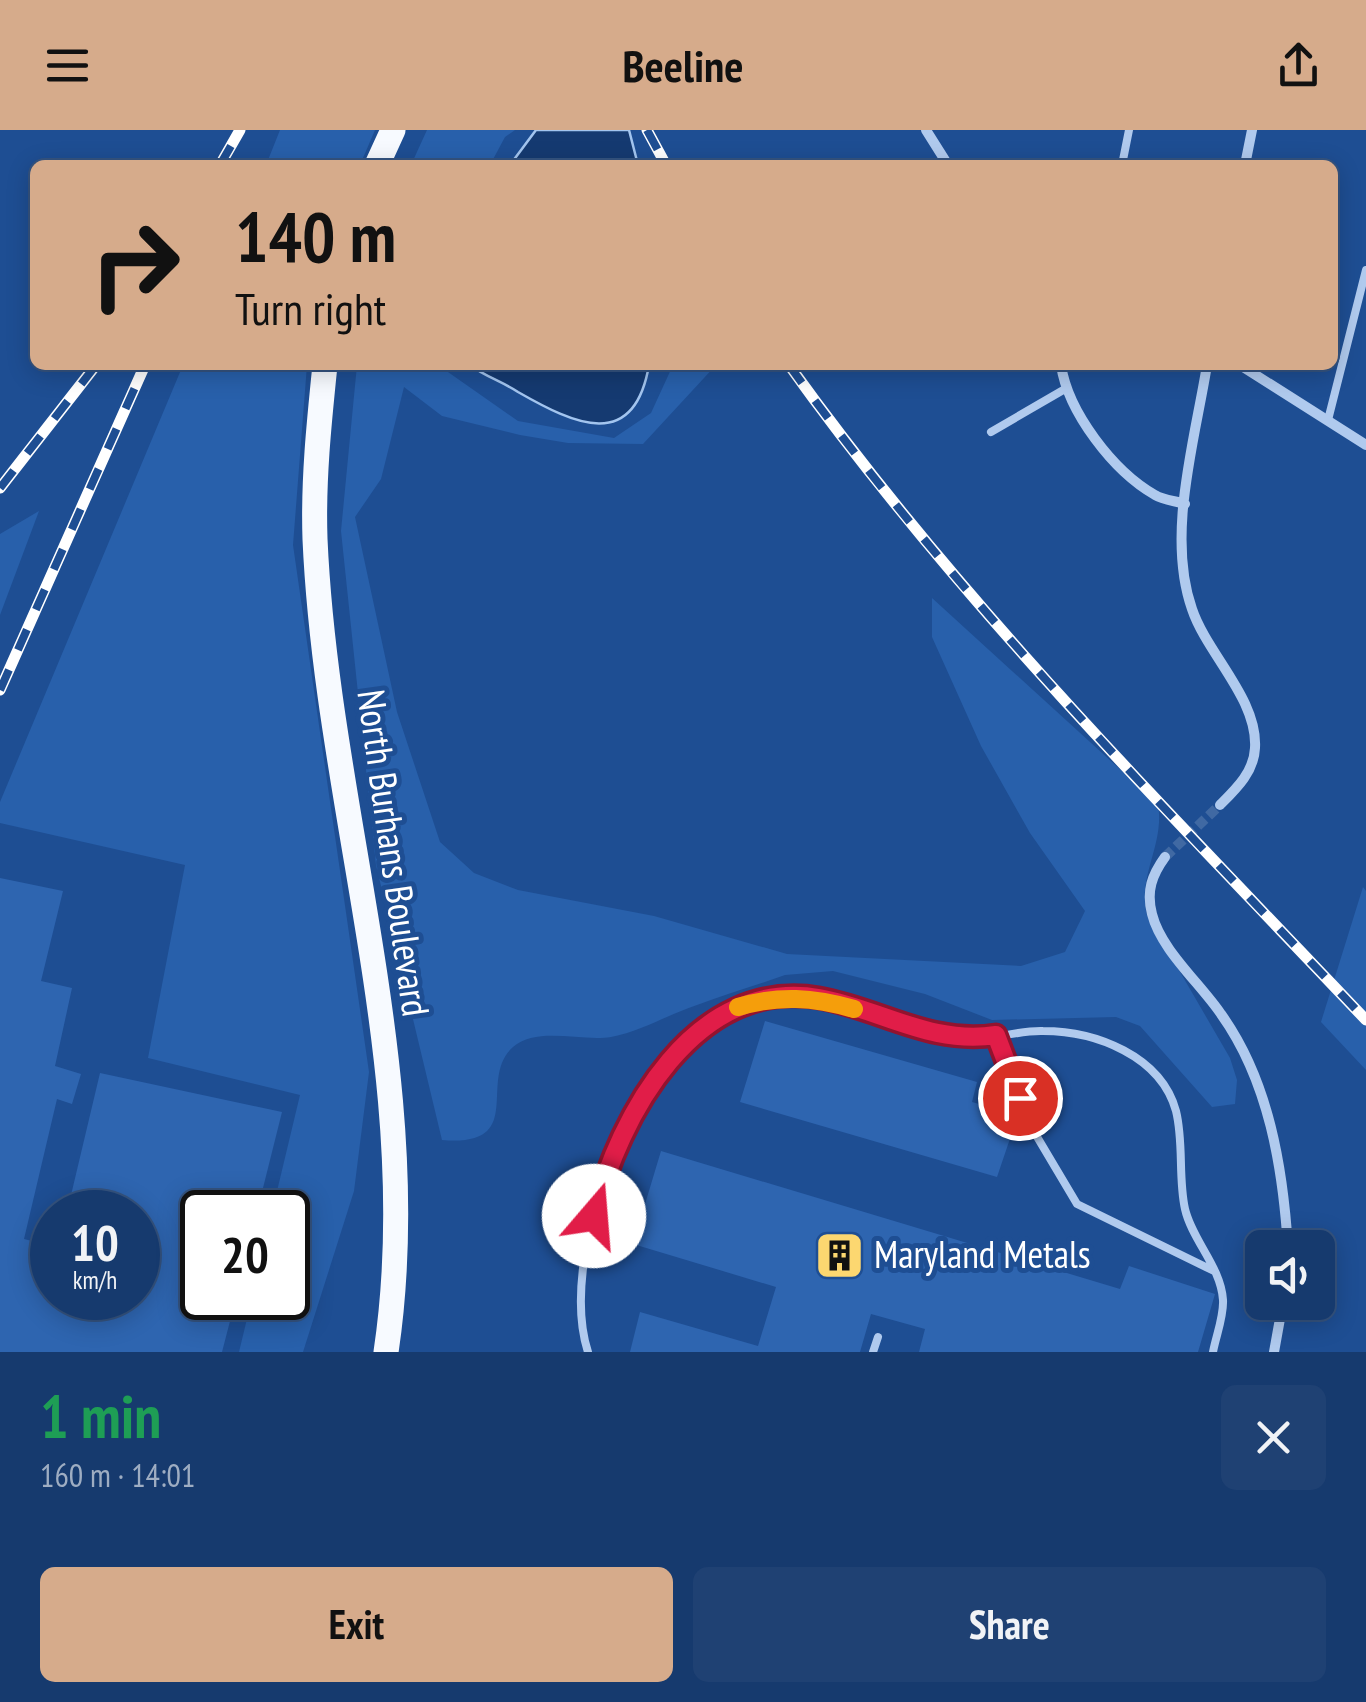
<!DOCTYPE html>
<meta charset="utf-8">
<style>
:root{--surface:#163a6e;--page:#1f4173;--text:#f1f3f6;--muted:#9eadc2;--line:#355481;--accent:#d6ab8b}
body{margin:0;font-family:"PT Sans Narrow",sans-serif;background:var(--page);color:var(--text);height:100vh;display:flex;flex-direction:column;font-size:38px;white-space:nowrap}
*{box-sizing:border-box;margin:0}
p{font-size:32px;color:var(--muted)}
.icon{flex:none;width:55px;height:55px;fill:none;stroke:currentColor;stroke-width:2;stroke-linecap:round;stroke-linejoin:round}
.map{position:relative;height:1222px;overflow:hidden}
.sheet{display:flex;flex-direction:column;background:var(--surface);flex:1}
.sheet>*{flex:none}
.banner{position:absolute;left:30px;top:30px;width:1308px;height:210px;border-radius:15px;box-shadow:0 5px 25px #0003,0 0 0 2px var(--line);background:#d6ab8b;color:#111;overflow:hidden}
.tools{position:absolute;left:1245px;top:1100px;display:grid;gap:20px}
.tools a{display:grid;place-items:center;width:90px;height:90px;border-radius:15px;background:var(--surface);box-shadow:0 5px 25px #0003,0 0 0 2px var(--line);font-size:50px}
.speed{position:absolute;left:30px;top:1060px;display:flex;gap:20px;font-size:50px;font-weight:700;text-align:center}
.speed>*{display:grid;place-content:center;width:130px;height:130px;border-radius:50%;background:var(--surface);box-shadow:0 5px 25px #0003,0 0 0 2px var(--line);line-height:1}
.speed small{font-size:25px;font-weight:400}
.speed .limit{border:5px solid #111;border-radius:15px;background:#fff;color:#111}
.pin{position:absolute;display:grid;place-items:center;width:85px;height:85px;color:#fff;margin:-42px;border:5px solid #fff;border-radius:50%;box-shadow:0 2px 10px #0007}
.me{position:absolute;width:110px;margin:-55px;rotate:18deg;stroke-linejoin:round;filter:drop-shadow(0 0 8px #0008)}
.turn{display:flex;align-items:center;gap:35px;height:210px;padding:0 40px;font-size:45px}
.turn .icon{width:130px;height:130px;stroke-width:2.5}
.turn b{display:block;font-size:70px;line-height:85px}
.round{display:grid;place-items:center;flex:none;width:105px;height:105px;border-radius:15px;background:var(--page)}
.overview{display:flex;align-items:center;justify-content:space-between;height:170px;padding:0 40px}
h1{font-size:60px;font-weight:800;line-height:75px;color:#1e9e55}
.action{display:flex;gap:20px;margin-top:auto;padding:20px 40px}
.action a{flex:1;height:115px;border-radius:15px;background:var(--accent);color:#111;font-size:40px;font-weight:800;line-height:115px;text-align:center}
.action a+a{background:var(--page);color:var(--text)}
header{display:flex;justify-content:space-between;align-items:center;height:130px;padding:0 40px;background:var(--accent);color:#111;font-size:45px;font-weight:800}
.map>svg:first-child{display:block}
.green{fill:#2860ab}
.water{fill:#153a71;stroke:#a3c5ef;stroke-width:2.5}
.building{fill:#2e65b0}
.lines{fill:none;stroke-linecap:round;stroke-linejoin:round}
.street-tunnel{stroke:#4069a3;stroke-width:10;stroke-dasharray:10 5;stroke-linecap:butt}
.lane{stroke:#b0caee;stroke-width:8}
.street{stroke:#b0caee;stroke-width:10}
.primary{stroke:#f7faff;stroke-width:25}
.rail-casing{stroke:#fff;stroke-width:11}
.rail{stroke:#1e4e93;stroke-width:8;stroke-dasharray:22;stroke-linecap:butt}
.route-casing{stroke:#92132f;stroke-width:25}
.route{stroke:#e11d48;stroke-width:18}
.slow{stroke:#f59e0b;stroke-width:18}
.labels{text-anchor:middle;stroke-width:10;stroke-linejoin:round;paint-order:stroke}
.street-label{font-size:38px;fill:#fff;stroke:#1e4e93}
.poi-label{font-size:38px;fill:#fff;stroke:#1e4e93;text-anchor:start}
</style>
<header><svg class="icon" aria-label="menu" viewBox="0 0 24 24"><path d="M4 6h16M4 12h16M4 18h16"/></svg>Beeline<svg class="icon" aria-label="share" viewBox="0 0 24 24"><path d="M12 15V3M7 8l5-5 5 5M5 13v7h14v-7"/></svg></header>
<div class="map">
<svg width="1366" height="1222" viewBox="0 0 1366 1222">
<rect width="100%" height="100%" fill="#1e4e93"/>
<path class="green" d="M280,0H375L360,35H266Z
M427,0H515L505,7L490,35H411Z
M183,235H307L293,415L369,942L354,1061L303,1222H239L252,1168H288V1082H272L300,965L148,928L185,735L0,693V672Z
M357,235H438L518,291L614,308L651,283L673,235H716L643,314L568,313L520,305L442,286L404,257L381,349L355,387L397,582L440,712L474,743L518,760L654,786L787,824L1021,836L1065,822L1085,781L1030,703L981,616L932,507V468L1158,674C1165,715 1137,746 1147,785L1230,928L1237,950L1235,974L1212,977L1140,896L1116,887L992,890L925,864L833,841L785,845C755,856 726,864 697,875C667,885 642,901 611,907C582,912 537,896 513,917C476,950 529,1017 442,1010L376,735L341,401Z
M39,381L0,485V404Z
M1363,757L1366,761V940L1321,892Z"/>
<path class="water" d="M536,0H629L638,35H510Z
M470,235H649C634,323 574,294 518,262C503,252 484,246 470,235Z"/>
<path class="building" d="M0,748L63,761L41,851L72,858L55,936L81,944L72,974L57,969L24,1109L52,1116V1168H138V1082H67L100,943L282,982L257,1082H202V1168H236L222,1222H0Z
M765,891L977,952L972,972L1018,985L997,1047L740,972Z
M661,1021L1120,1159L1129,1136L1215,1164L1198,1222H919L925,1199L871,1184L860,1222H630L640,1182L758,1216L776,1157L633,1114Z"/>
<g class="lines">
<path class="street-tunnel" d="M1165,727L1220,675"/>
<path class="lane" d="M1122,35L1129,0
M1328,290L1366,140
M991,302L1065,259
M996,905L1033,1000L1077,1074L1214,1141
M588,1222C554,1118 648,880 769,868C843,862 894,904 960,910C987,912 1016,900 1043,901C1096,901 1161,926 1176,981C1184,1013 1178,1048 1185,1079C1192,1110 1221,1137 1223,1170C1224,1186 1216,1206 1213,1222
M873,1222L878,1207"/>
<path class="street" d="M926,0L948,35
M1245,35L1252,0
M1061,235C1068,282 1113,341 1155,365C1163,370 1176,371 1185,374
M1207,235C1195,310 1166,405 1192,479C1207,524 1258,569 1255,618C1254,642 1236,659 1220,675
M1240,235L1366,315
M1165,727C1152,745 1146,761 1152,784C1161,820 1200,853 1221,884C1269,951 1283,1038 1288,1118
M1274,1222L1283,1172"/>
<path class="primary" d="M377,35L393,0
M325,235C319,293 313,351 315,409C327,681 427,949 386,1222"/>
<defs>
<path id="rail" d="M647,0L666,35
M220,35L240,0
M789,235C959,472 1166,679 1366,890
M0,358L96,235
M0,560L145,235"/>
</defs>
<use href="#rail" class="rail-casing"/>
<use href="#rail" class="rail"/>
</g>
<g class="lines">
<defs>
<path id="route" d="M594,1086C619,985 695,847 819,868C881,879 930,915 996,905L1020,968"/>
</defs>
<use href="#route" class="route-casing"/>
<use href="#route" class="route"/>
<path class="slow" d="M738,877C779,865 813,867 854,879"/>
</g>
<defs>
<symbol id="building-square" viewBox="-11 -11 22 22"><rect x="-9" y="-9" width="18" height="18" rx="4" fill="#fcd770" stroke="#1e4e93"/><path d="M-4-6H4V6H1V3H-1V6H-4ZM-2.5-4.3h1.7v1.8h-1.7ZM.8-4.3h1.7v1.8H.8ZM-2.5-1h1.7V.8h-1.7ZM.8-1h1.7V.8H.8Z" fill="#111"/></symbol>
</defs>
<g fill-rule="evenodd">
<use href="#building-square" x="812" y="1098" width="55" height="55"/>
</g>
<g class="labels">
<g class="street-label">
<text transform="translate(393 723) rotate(82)" y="13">North Burhans Boulevard</text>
</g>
<g class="poi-label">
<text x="874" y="1138">Maryland Metals</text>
</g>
</g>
</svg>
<div class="tools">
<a><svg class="icon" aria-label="sound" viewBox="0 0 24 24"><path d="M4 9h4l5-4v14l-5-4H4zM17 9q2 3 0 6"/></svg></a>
</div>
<div class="speed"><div>10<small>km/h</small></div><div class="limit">20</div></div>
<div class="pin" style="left:1020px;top:968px;background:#d93025"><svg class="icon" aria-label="arrive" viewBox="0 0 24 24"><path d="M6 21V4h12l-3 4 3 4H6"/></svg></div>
<svg class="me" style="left:594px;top:1086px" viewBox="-20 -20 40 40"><circle r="19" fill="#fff"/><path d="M0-13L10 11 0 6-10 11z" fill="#e11d48"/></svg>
<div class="banner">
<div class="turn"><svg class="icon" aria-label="right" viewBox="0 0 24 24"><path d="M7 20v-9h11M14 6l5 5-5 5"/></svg><div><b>140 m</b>Turn right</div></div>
</div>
</div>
<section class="sheet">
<div class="overview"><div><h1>1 min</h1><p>160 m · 14:01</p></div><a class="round"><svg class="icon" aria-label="close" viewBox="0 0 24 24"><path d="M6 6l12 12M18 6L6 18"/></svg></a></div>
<div class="action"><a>Exit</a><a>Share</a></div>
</section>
